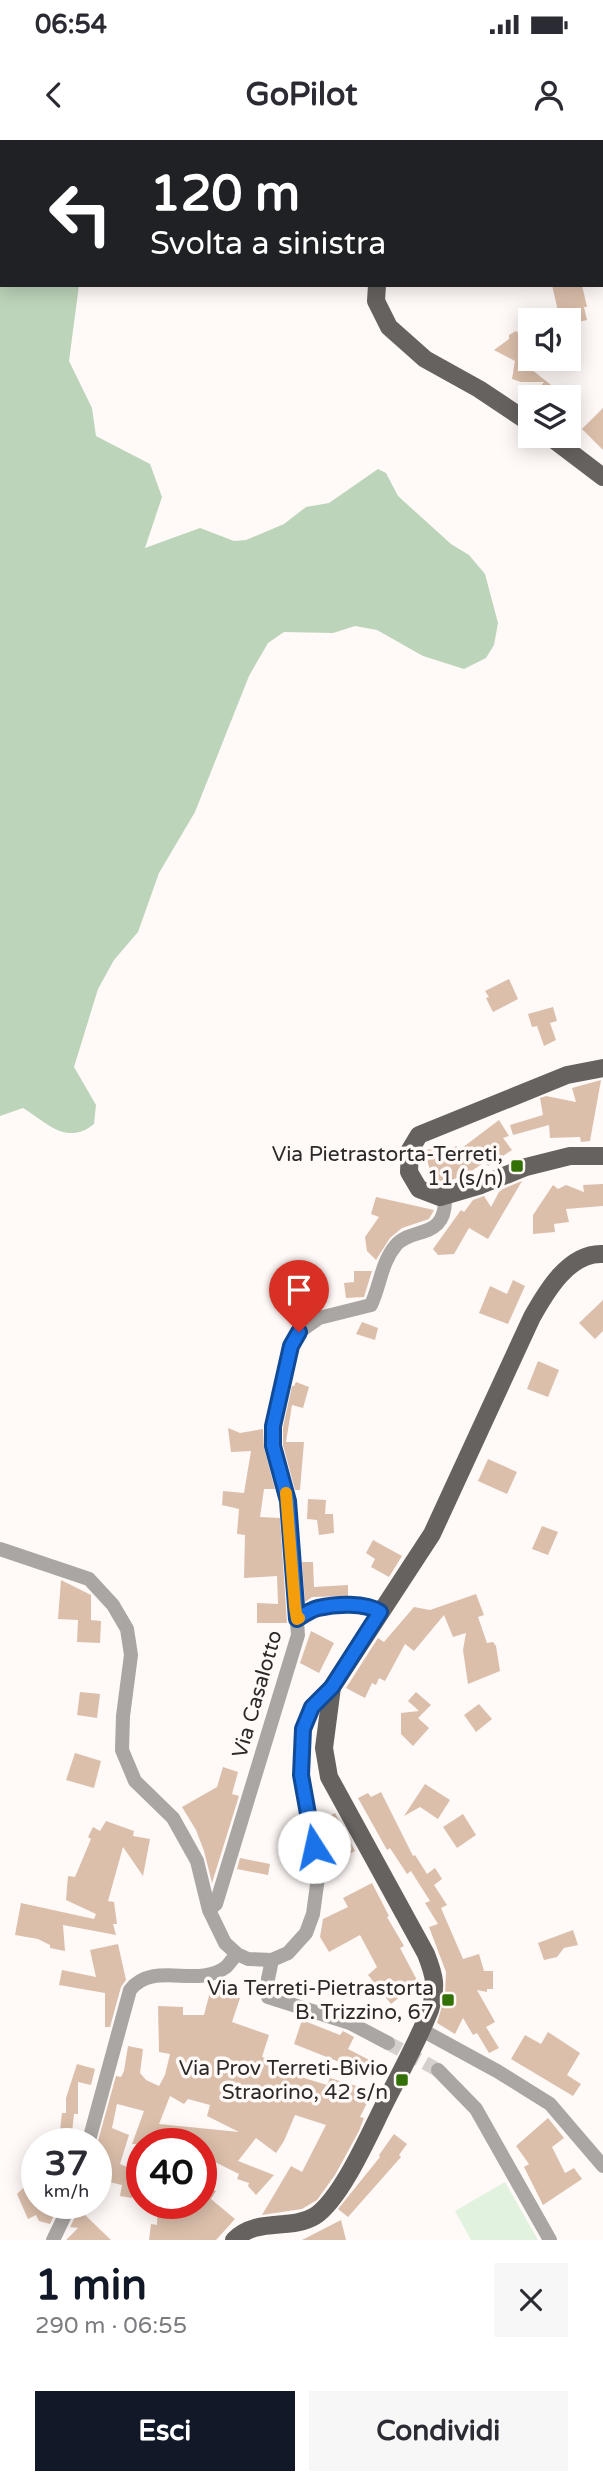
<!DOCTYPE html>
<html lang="it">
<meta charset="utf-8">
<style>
:root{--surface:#fff;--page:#f7f7f7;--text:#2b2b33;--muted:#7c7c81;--accent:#111827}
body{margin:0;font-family:"Varela Round",sans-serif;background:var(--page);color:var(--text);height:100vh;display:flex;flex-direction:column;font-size:26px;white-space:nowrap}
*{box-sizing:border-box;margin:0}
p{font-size:23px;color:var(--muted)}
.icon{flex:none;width:38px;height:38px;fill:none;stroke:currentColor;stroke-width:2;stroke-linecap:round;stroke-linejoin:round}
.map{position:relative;height:2100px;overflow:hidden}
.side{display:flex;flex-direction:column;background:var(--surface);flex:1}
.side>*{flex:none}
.banner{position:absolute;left:0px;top:0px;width:604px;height:147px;box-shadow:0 4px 18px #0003;background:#202124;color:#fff;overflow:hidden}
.buttons{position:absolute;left:518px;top:168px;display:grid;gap:14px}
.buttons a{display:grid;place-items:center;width:63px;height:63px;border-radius:0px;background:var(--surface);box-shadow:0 4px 18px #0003;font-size:35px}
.speed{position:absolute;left:21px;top:1988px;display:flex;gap:14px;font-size:35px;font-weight:700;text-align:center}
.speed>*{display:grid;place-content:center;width:91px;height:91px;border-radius:50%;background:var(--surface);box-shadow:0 4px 18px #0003;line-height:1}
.speed small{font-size:18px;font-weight:400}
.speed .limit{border:10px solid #d22;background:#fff;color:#111}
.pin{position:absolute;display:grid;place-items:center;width:60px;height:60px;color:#fff;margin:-72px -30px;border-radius:50% 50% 50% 0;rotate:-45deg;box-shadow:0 0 7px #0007}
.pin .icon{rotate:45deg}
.me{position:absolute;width:77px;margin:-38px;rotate:350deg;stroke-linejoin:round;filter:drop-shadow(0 0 5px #0008)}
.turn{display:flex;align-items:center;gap:24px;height:147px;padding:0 35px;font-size:32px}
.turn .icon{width:91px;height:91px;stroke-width:2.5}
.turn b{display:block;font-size:49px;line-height:60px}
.round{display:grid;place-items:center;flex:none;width:74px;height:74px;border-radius:0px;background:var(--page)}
.headline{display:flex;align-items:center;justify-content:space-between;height:119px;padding:0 35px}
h1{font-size:42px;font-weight:800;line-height:52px;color:var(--accent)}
.button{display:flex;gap:14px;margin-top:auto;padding:14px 35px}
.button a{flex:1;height:80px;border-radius:0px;background:var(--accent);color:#fff;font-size:28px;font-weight:800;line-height:80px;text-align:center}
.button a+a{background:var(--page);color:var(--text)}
.status{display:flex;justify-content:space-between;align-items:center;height:49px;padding:0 35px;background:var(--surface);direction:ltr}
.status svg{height:19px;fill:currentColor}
header{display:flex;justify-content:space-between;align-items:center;height:91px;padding:0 35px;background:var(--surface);font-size:32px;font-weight:800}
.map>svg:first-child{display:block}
.green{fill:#e1f2df}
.forest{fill:#bcd4ba}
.building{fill:#dbbfab;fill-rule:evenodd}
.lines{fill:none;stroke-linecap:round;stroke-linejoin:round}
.minor-tunnel{stroke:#d5cfce;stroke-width:14;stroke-dasharray:14 7;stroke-linecap:butt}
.minor{stroke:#a9a6a4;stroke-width:14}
.major{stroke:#66625f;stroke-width:18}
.route-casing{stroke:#114b97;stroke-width:18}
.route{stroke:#1a73e8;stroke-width:12}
.slow{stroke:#f59e0b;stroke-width:12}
.poi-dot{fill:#337107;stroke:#fff9f7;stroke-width:2.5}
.labels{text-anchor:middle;stroke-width:7;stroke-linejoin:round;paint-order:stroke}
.poi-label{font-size:21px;fill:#2c2928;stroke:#fff9f7;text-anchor:end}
.street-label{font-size:21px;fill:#2c2928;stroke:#fff9f7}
</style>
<div class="status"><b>06:54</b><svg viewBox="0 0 49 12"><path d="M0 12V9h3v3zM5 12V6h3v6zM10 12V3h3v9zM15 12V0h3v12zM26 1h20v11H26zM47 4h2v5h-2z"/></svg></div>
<header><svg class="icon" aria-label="back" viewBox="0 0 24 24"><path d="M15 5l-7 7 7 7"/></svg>GoPilot<svg class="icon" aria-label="person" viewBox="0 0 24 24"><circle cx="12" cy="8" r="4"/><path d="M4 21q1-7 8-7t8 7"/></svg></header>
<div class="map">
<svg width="603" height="2100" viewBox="0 0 603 2100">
<rect width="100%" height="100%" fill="#fff9f7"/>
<path class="green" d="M505,2042L538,2100H471L455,2071Z"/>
<path class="forest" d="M0,0H95V2H2V145H79L69,221L92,268L96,296L150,324L162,357L145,408L200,388L234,401L246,400L284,384L306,367L329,363L378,329L386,333L398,356L451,404L469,415L485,434L498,483L494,505L486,518L464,529L423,516L377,490L355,486L333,493L284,492L268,503L249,536L195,672L159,733L138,792L114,820L98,849L74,927L96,965L94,984C67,1006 47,983 23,968L0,976Z"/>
<path class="building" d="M552,145H582L587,167H584L587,180L569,184V180H560Z
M516,191L524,199L530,198V219H544L531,229L566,257H532L544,242H521L512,239L515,221L494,210L509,199V195Z
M603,268V310L582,289Z
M509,839L518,859L493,872L486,858L489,857L485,851Z
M553,867L557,881L550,883L556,900L544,906L537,886L532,887L528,874Z
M601,940L590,1001L581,1002L580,997L550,998L549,985L513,995L510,985L543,975L540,958L546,956L576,962L572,948Z
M499,980L509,996L503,998L512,1010L488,1026L485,1022L464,1036L438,1044L434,1042L424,1011L445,1004L447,1009L457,1006L458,1011Z
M522,1041L488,1099L469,1088L454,1114L438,1115L433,1109L461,1070L464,1072L473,1060L484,1056L491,1067L500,1050Z
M603,1044V1066L566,1069L569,1082L554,1084L555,1092L533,1094V1075L553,1045L558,1049L566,1045L584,1052L583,1045Z
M376,1057L434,1070L429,1079L402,1088L390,1098L376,1120L367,1111L365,1097L379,1077L371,1074Z
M354,1131H372L364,1157L346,1158L344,1143L354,1142Z
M513,1140L525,1146L508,1184L479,1173L490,1146L507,1154Z
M603,1160V1191L595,1199L579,1183Z
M362,1182L378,1188L375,1200L356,1194Z
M538,1221L559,1230L548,1257L527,1249Z
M296,1242L309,1247L303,1268L292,1265L286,1302H304L300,1350H295L283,1305V1287L292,1246H294Z
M228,1288L240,1293L263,1289L264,1308L275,1349H264L260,1377L280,1378L287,1483H257V1463L278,1464L277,1436L244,1438L245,1395L237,1394L239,1369L222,1365L223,1351L244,1353L251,1311L231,1312Z
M488,1319L517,1332L507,1354L478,1341Z
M308,1359L326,1360L325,1374H333L334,1393L319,1395L317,1380L307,1379Z
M542,1386L558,1392L548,1415L532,1409Z
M373,1400L402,1416L389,1437L371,1427L375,1419L366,1413Z
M302,1422H313L314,1447L348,1445V1456L312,1457L305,1462Z
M61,1440L91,1455V1480L101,1481L100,1503L77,1502L78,1480L58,1479Z
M476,1454L484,1475L478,1477L487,1503L493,1502L496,1506L500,1531L468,1544L463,1510L466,1493L453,1497L444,1475L414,1511L405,1504L385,1541L379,1538L376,1545L372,1543L365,1558L346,1548L378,1498L384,1502L414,1467L430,1470Z
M311,1491L334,1503L319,1533L300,1523Z
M80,1552L100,1554L97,1578L77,1575Z
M416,1552L431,1565L418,1578L429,1588L413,1606L401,1594V1573L419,1571L408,1561Z
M479,1564L492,1579L476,1592L464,1575Z
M75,1613L101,1621L94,1648L66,1640Z
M223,1627L238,1632L232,1654L239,1656L212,1743L204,1711L196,1690L182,1667L217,1647Z
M425,1644L450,1660L438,1679L420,1667L404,1676Z
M381,1652L413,1716L415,1715L427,1734L435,1728L442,1739L434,1745L447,1765L441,1768L463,1819L479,1814L484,1831H493V1849H487V1852L477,1850L495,1882L486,1887L499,1908L489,1913L477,1893L473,1895L463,1878L455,1894L437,1883L445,1856L446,1832L429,1787L438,1784L425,1763L430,1761L411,1731L407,1734L390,1708L387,1710L358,1658L368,1653L371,1657Z
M335,1673L355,1711L334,1722L326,1706L322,1680Z
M463,1674L476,1695L457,1708L443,1687Z
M106,1681L134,1691L133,1696L150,1699L143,1736L123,1707L108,1761L114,1762L117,1784H113L116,1795L63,1785L65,1811L50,1808V1805L38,1799L15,1795L21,1763L94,1779L96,1774L66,1760L68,1736L75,1737L91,1699L88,1697L93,1687L100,1691Z
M240,1718L270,1724L268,1735L237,1729Z
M372,1743L389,1776L387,1777L404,1806L400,1808L418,1842L391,1864L368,1835L377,1827L360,1795L329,1812L320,1797L323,1779L348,1767L343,1758Z
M573,1790L578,1805L564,1808L557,1817L544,1820L538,1803Z
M118,1804L126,1840L121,1847L110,1887H105V1853L59,1845L62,1830L96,1837L90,1810Z
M210,1852L240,1858L232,1882L269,1895L262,1917L303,1930L301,1937L327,1945L330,1938L373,1951L360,1977L364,1978L359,1991L335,2035L317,2060L302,2069L262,2075L291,2026L302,2032L326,1985L295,1975L284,2001L276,2013L256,1998L238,2021L274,2035L256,2055L248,2046L249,2043L237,2039L239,2034L201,2015V2004H132L144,1971L117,1964L112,1988L129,1995L120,2024L137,2031L132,2058L120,2056L122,2045L96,2039V2008L116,1936L121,1937L124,1931L128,1906L143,1909L140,1933L146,1940L159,1946L165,1935L170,1914L159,1912L158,1866L183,1867V1875H204ZM170,1956L184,1964L188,1959L210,1965L207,1976L239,1992L159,1984Z
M302,1880L340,1895L343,1891L354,1897L348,1909L377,1924L372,1935L294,1904Z
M548,1892L580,1913L567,1935L581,1944L573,1956L511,1919L525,1895L541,1904Z
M77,1924L95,1929L91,1945L78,1942V1974H74L72,1993L60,1991L62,1973H66V1958Z
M548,1978L564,1998L552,2007L565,2033L574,2028L582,2039L543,2065L524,2027L529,2024L516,2006Z
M394,1994L407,2004L399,2015L401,2017L348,2077L338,2069L380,2017L379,2015Z
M37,2035V2063H60L50,2084L39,2081L36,2075L28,2079L17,2054Z
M201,2043L216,2051L211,2059L235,2079L216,2100H149L151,2084L157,2085L158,2063H201Z
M80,2067L87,2073L85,2075L111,2100H66L78,2088L70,2087Z
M341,2080L346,2100H302Z"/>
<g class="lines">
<path class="minor-tunnel" d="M388,1903L438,1930"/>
<path class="minor" d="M0,1409L89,1439L113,1465L127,1489L131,1515L123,1576L122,1610L135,1641L173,1678L197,1721L209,1770L225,1803L237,1814L248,1819L272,1820L288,1813L306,1793L313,1774L319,1730L301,1635L303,1589L312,1567L332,1547
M297,1479C303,1475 310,1470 317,1468C335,1464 365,1463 380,1472
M209,1770L216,1764L298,1495L288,1361L273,1306V1286L291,1206L299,1192L319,1178L371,1165C381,1143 381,1123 396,1105C412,1086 447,1101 445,1056
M272,1820L268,1839V1857L350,1883L388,1903
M422,1890L497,1931L550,1964L603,2026
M438,1930L476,1969L550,2100
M88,2004L130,1850C154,1820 197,1849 226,1827C230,1823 233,1818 237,1814
M53,2100L71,2063"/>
<path class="major" d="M444,2L445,0
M377,145L376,161L389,187L425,219L479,249L530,283
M549,296L603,337
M603,928L567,935L419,995L410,1010L409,1032L419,1049L440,1057L481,1045L526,1027L570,1016H603
M234,2100C257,2077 290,2091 315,2076C341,2059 369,1995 383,1967C399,1935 417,1903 430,1870C437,1846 435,1837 426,1814L329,1637L324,1608L332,1547L432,1394L532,1177C546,1152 569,1112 603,1114"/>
</g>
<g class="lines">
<defs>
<path id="route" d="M299,1192L291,1206L273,1286V1306L288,1361L297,1479C303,1475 310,1470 318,1468C335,1464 365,1462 380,1472L332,1547L312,1567L303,1589L301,1635L314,1707"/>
</defs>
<use href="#route" class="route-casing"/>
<use href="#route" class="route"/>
<path class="slow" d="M286,1353L295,1467L297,1479L299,1478"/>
</g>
<g class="poi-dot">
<rect x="510" y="1019" width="14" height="14" rx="3.5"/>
<rect x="441" y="1853" width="14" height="14" rx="3.5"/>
<rect x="395" y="1933" width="14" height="14" rx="3.5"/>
</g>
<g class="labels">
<g class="poi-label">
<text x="503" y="1021">Via Pietrastorta-Terreti,<tspan x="503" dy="24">11 (s/n)</tspan></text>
<text x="434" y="1855">Via Terreti-Pietrastorta<tspan x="434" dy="24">B. Trizzino, 67</tspan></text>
<text x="388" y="1935">Via Prov Terreti-Bivio<tspan x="388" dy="24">Straorino, 42 s/n</tspan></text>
</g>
<g class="street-label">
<text transform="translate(257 1554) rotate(-74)" y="7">Via Casalotto</text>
</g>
</g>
</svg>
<div class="buttons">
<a><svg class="icon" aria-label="sound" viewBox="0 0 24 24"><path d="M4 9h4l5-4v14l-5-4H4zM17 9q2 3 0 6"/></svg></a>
<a><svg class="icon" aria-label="layers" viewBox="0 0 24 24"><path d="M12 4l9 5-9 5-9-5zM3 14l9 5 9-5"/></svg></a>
</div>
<div class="speed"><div>37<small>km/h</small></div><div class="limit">40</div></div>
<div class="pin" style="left:299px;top:1192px;background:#d93025"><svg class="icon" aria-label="arrive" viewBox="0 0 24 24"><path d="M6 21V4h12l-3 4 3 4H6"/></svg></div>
<svg class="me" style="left:314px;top:1707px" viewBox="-20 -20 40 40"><circle r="19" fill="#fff"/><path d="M0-13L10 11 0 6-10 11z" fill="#1a73e8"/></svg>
<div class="banner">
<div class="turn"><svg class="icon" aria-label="left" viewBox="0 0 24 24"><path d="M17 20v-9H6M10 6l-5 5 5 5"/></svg><div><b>120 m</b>Svolta a sinistra</div></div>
</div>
</div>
<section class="side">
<div class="headline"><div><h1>1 min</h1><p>290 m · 06:55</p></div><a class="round"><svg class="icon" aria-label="close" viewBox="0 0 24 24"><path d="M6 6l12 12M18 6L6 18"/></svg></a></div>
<div class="button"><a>Esci</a><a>Condividi</a></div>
</section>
